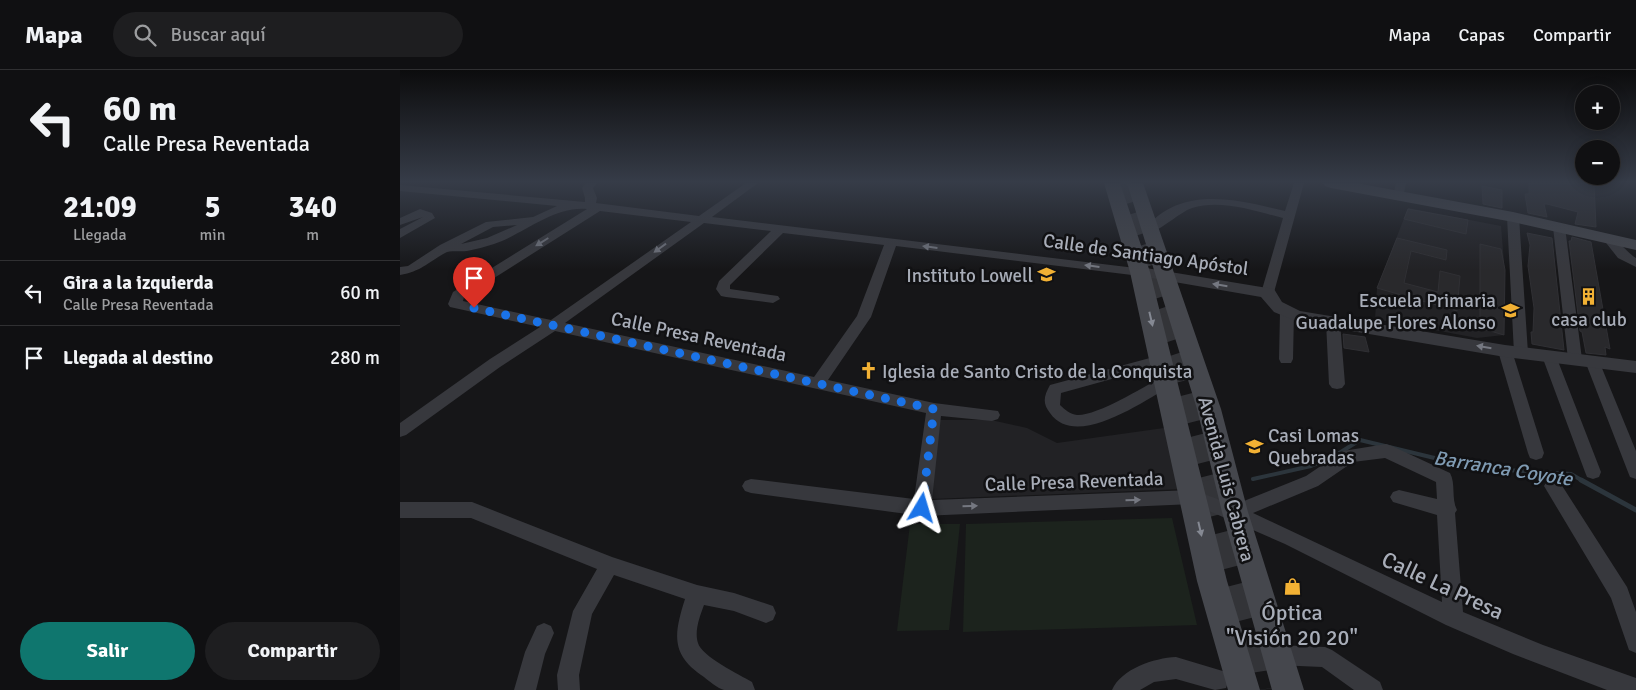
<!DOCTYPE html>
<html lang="es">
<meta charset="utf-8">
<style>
:root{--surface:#101012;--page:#1e1e20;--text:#f1f3f6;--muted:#9c9d9f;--line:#303032;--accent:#0f766e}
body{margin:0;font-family:Signika,sans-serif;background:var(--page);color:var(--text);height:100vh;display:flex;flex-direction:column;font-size:19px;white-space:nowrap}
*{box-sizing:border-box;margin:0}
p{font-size:16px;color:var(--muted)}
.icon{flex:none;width:28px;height:28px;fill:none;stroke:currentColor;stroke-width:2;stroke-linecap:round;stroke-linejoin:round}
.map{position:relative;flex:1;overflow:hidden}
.details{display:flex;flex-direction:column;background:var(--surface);width:400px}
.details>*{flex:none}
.banner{background:#101012;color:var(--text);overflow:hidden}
.tools{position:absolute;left:1175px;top:15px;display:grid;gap:10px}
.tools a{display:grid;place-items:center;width:45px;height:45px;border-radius:50%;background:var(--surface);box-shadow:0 2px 12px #0003,0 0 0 1px var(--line);font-size:25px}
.pin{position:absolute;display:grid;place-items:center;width:42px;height:42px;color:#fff;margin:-51px -21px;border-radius:50% 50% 50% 0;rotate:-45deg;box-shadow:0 0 5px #0007}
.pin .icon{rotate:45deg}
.me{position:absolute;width:55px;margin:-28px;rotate:7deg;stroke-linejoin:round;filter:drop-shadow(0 0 4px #0008)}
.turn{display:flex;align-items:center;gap:18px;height:105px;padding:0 20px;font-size:22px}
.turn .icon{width:65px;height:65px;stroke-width:2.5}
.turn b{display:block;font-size:35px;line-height:42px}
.eta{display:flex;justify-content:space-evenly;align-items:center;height:85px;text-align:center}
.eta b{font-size:30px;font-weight:700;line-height:35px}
.primary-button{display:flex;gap:10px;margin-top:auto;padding:10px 20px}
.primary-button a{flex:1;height:58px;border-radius:30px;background:var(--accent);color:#fff;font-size:20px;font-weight:700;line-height:58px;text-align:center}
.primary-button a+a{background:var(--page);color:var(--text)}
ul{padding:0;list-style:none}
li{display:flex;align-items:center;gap:15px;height:65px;padding:0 20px;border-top:1px solid var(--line)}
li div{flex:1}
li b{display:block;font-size:19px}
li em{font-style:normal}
header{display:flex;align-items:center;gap:30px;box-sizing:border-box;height:70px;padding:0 25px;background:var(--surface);border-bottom:1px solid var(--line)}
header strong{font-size:24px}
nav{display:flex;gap:28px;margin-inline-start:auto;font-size:18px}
.search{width:350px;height:45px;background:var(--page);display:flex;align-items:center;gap:12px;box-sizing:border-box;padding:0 18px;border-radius:28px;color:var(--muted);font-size:19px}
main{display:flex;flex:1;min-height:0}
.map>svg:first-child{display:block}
.built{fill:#222225}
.green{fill:#1c231d}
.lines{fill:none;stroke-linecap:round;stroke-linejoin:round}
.stream-far1{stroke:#2c353c;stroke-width:4}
.stream{stroke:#2c353c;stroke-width:5}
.building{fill:#29292c;stroke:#303034}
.motorway-tunnel-far2{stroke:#333438;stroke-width:22;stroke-dasharray:22 11;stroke-linecap:butt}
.motorway-tunnel-far1{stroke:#333438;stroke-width:28;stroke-dasharray:28 14;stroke-linecap:butt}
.motorway-tunnel{stroke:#333438;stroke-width:36;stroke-dasharray:36 18;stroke-linecap:butt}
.minor{fill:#37383d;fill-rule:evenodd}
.tertiary{fill:#37383d;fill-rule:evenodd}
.secondary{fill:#45474d;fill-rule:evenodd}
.oneway{fill:#757881}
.oneway2{fill:#858993}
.route{stroke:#1a73e8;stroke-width:9;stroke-dasharray:0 16.2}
.labels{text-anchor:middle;stroke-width:5;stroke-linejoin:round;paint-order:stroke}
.street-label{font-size:19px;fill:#a8adb8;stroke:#111113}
.poi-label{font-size:19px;fill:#a8adb8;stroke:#111113;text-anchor:end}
.water-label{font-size:20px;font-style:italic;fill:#7f9bb3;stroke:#111113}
.near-street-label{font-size:22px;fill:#a8adb8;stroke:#111113}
.near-poi-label{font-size:22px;fill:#a8adb8;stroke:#111113}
</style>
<header>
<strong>Mapa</strong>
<div class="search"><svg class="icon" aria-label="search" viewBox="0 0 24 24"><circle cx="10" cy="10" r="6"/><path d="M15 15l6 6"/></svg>Buscar aquí</div>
<nav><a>Mapa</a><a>Capas</a><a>Compartir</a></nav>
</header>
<main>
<section class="details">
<div class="banner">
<div class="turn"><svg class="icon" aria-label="left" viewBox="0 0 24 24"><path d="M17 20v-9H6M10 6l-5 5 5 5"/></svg><div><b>60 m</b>Calle Presa Reventada</div></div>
</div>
<div class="eta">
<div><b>21:09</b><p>Llegada</p></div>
<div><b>5</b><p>min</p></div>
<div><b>340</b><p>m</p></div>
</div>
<ul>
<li><svg class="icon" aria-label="left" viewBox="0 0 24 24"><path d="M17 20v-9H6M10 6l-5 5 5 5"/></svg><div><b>Gira a la izquierda</b><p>Calle Presa Reventada</p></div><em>60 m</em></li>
<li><svg class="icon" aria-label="arrive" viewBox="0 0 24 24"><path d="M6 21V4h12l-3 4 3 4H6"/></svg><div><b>Llegada al destino</b></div><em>280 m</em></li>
</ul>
<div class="primary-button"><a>Salir</a><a>Compartir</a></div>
</section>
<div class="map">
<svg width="1236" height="620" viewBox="0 0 1236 620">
<rect width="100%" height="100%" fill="#161618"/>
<path class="built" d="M1008,138L1101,156L1105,204L1104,265L1077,268L975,249L977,218Z
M540,350H591L627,358L657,373L764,358L783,419L531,429Z"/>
<path class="green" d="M772,448L797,555L563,562L566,454Z
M510,454H560L549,560L497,561Z"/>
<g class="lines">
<path class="stream-far1" d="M853,409L911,396L933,387L960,370L1076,398L1171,404L1183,411"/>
<path class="stream" d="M1181,410L1236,440"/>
</g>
<path class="building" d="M1129,113H1194L1196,157L1175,154L1178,142L1147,134H1144L1147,147L1128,143L1125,124H1129Z
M1082,116L1102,120V138L1083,134Z
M1008,139L1068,150L1066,164L1004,149Z
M1127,163L1152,168L1164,280L1132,274L1131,262H1133L1134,238L1128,196L1130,175Z
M1172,167L1191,172L1210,279L1205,277L1206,285L1186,283L1182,262L1180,261L1169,171H1171Z
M997,168L1047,180L1046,190L1011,181L1004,213L1038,222L1040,201L1060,206L1057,241L977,218Z
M1080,174L1101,179L1105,200L1104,265L1080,258Z
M943,264L965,267L969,282L944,278Z"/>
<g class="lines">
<path class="motorway-tunnel-far2" d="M720,113L763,245"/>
<path class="motorway-tunnel-far1" d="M763,244L780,295L810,411"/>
<path class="motorway-tunnel" d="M809,410L855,588L860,620"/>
<path class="minor" d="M186,113H197L193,118L197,128L196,133L299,146L346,113H358L312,147L744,199L746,202L744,205L740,206L496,176L471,247L428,310L534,333L598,341L600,345L598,349L592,351L541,346L532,430L793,420L834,435L906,406L943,381L986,374L992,376L1050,403C1056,414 1051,428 1057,440L1055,443L1063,542L1143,575L1236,608V620H1207L1113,584L1046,555L885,474L793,434L522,446L351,423L345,421L342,416L345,411L351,409L514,429L526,343L155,261L100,297L6,365L0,367V353L90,289L140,257L50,237L48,234L53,222L187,139C153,136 124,164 94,174C85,177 76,179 67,181C60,182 50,180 45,183C27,193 22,201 0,205V197L8,196L40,175L86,152L133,147L157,136L0,121V115L185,132V128L182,118ZM200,141L291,152L151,250L63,231L64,227ZM304,153L371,161L319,211L316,219L321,226L326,227L373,233L380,229L378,226L330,219V215L383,163L484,175L457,246L414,307L165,253ZM117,155L87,168L61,174L93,157ZM985,388L1036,412L1037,429L999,420L993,422L990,427L993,432L1037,445L1042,532L853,443L918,416L953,392Z
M894,113H904L873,226H863L861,223L883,148C855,141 821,129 792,138C779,142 757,165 746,162L744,160C781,114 837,130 885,141Z
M996,113H1006L1003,128L999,129L993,126Z
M20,139L32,143L35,148L0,168V159L23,147L0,155V148Z
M1113,144L1119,147L1128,283L1126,287H1116L1114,283L1107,147Z
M1159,153L1165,157L1182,289L1180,293H1170L1168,289L1153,157Z
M1209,165C1217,168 1226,182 1236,188V197L1218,188L1203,169Z
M887,238L892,239L894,242L893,289L891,293H881L879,289L880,242L882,239Z
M933,247L938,249L940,252L945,314L942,318L937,319L932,318L929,314L926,252L928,249Z
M1105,276L1110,277L1112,281L1144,383L1142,388L1136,390L1130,388L1128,383L1098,281L1100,277Z
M1149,281L1154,282L1156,286L1201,402L1199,407L1193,409L1187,407L1185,402L1142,286L1144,282Z
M761,285L766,286L768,290L766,294L661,323L660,335C665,340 670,344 677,345C697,346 741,318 761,308L766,307L771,308L774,312L771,316C743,331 676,380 650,343C642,333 644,326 650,315Z
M1192,286L1197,287L1199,291L1236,381V409L1230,407L1228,402L1185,291L1187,287Z
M1153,409L1159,411L1227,517L1236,542V583L1229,580L1211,528L1144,416L1147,411Z
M0,432H72L212,487L297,515L334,523L373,536L376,543L373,550L366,553L334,541L304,535C300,546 294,561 298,573C301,586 340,605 352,612L355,620C346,620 332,620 324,620C317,618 309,611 304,607C270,585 274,564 285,529L214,505L192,544L179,605L180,620H158L157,605L173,541L197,499L71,448H0Z
M144,553L151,556L154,563L145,584L136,620H114L125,582L137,556Z
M877,575L925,577L932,580L980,612L983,620H954L922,597L877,595L870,592L867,585L870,578Z
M776,587L826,602L829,610L826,618L815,620L776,609L754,612L740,620H712C721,599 754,588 776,587Z"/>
<path class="tertiary" d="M740,197L874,219L882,232L900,241L1105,275L1236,291V303L1105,287L898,252L874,242L861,227L734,205L732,202L734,199Z"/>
<path class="secondary" d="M704,113H720L750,202L827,511L860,620H828L797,511L730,202Z
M727,113H743L821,339L848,442L904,620H872L822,442L797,339Z
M923,113H956L1113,142L1236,170V180L1113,152L931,118L925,116Z"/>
</g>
<defs><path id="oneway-solid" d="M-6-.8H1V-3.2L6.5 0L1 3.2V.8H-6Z" transform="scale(1.25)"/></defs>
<g class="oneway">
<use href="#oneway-solid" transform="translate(142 172) rotate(148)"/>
<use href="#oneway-solid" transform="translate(530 177) rotate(-173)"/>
<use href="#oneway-solid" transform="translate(260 178) rotate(144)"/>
<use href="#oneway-solid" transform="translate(692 196) rotate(-173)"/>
<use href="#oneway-solid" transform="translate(820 215) rotate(-171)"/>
<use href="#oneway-solid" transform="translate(1084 277) rotate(-170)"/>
<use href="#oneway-solid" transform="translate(733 430) rotate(-2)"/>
<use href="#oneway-solid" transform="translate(570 436) rotate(-2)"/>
</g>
<g class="oneway2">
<use href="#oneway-solid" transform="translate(751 249) rotate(77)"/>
<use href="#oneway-solid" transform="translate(800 459) rotate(77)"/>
</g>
<linearGradient id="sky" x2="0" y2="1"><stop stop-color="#0c0c0d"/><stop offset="0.56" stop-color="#363c48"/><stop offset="1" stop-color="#363c48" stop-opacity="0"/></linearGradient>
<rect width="1236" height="200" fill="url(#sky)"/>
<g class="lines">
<path class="route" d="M74,238L534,339L522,438"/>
</g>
<defs>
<symbol id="school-bare" viewBox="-9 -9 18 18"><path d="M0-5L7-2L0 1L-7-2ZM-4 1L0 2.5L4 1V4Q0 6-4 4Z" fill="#f2b134" stroke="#111113" stroke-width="2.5" paint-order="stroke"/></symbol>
<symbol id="building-bare" viewBox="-9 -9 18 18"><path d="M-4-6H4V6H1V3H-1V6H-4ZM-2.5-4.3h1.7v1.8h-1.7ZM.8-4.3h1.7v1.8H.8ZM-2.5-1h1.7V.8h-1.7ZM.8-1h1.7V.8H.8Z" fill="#f2b134" stroke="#111113" stroke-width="2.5" paint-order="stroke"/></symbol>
<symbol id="church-bare" viewBox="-9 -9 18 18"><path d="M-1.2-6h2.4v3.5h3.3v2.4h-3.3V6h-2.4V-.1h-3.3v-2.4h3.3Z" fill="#f2b134" stroke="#111113" stroke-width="2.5" paint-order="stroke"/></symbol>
<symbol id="shop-bare" viewBox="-9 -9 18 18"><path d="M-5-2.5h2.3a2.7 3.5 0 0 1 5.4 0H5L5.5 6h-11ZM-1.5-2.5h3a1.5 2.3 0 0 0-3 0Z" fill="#f2b134" stroke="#111113" stroke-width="2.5" paint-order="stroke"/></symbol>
</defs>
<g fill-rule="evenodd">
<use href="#school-bare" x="634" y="192" width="25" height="25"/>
<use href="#building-bare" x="1176" y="214" width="25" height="25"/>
<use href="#school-bare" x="1098" y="228" width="25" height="25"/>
<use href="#church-bare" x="456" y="288" width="25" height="25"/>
<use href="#school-bare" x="842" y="364" width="25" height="25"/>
<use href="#shop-bare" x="880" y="504" width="25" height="25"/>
</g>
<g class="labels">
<g class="street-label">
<text transform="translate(746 184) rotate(8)" y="7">Calle de Santiago Apóstol</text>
<text transform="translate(299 266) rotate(12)" y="7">Calle Presa Reventada</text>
<text transform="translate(827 409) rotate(75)" y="7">Avenida Luis Cabrera</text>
<text transform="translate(674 411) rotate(-2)" y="7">Calle Presa Reventada</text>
</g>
<g class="poi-label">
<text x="633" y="212">Instituto Lowell</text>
<text x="1096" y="237">Escuela Primaria<tspan x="1096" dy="22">Guadalupe Flores Alonso</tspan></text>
<text x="1189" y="256" text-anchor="middle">casa club</text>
<text x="482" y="308" text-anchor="start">Iglesia de Santo Cristo de la Conquista</text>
<text x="868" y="372" text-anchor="start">Casi Lomas<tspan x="868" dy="22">Quebradas</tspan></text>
</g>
<g class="water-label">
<text transform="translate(1103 398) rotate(9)" y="7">Barranca Coyote</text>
</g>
<g class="near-street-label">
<text transform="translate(1043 515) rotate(25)" y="8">Calle La Presa</text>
</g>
<g class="near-poi-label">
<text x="892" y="550">Óptica<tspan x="892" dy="25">"Visión 20 20"</tspan></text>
</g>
</g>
</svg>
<div class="tools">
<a>+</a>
<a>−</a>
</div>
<div class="pin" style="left:74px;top:238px;background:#d93025"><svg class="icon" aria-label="arrive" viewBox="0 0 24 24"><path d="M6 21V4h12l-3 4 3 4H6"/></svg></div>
<svg class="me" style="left:522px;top:438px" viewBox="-20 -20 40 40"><path d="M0-17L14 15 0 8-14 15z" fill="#1a73e8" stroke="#fff" stroke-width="4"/></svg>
</div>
</main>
